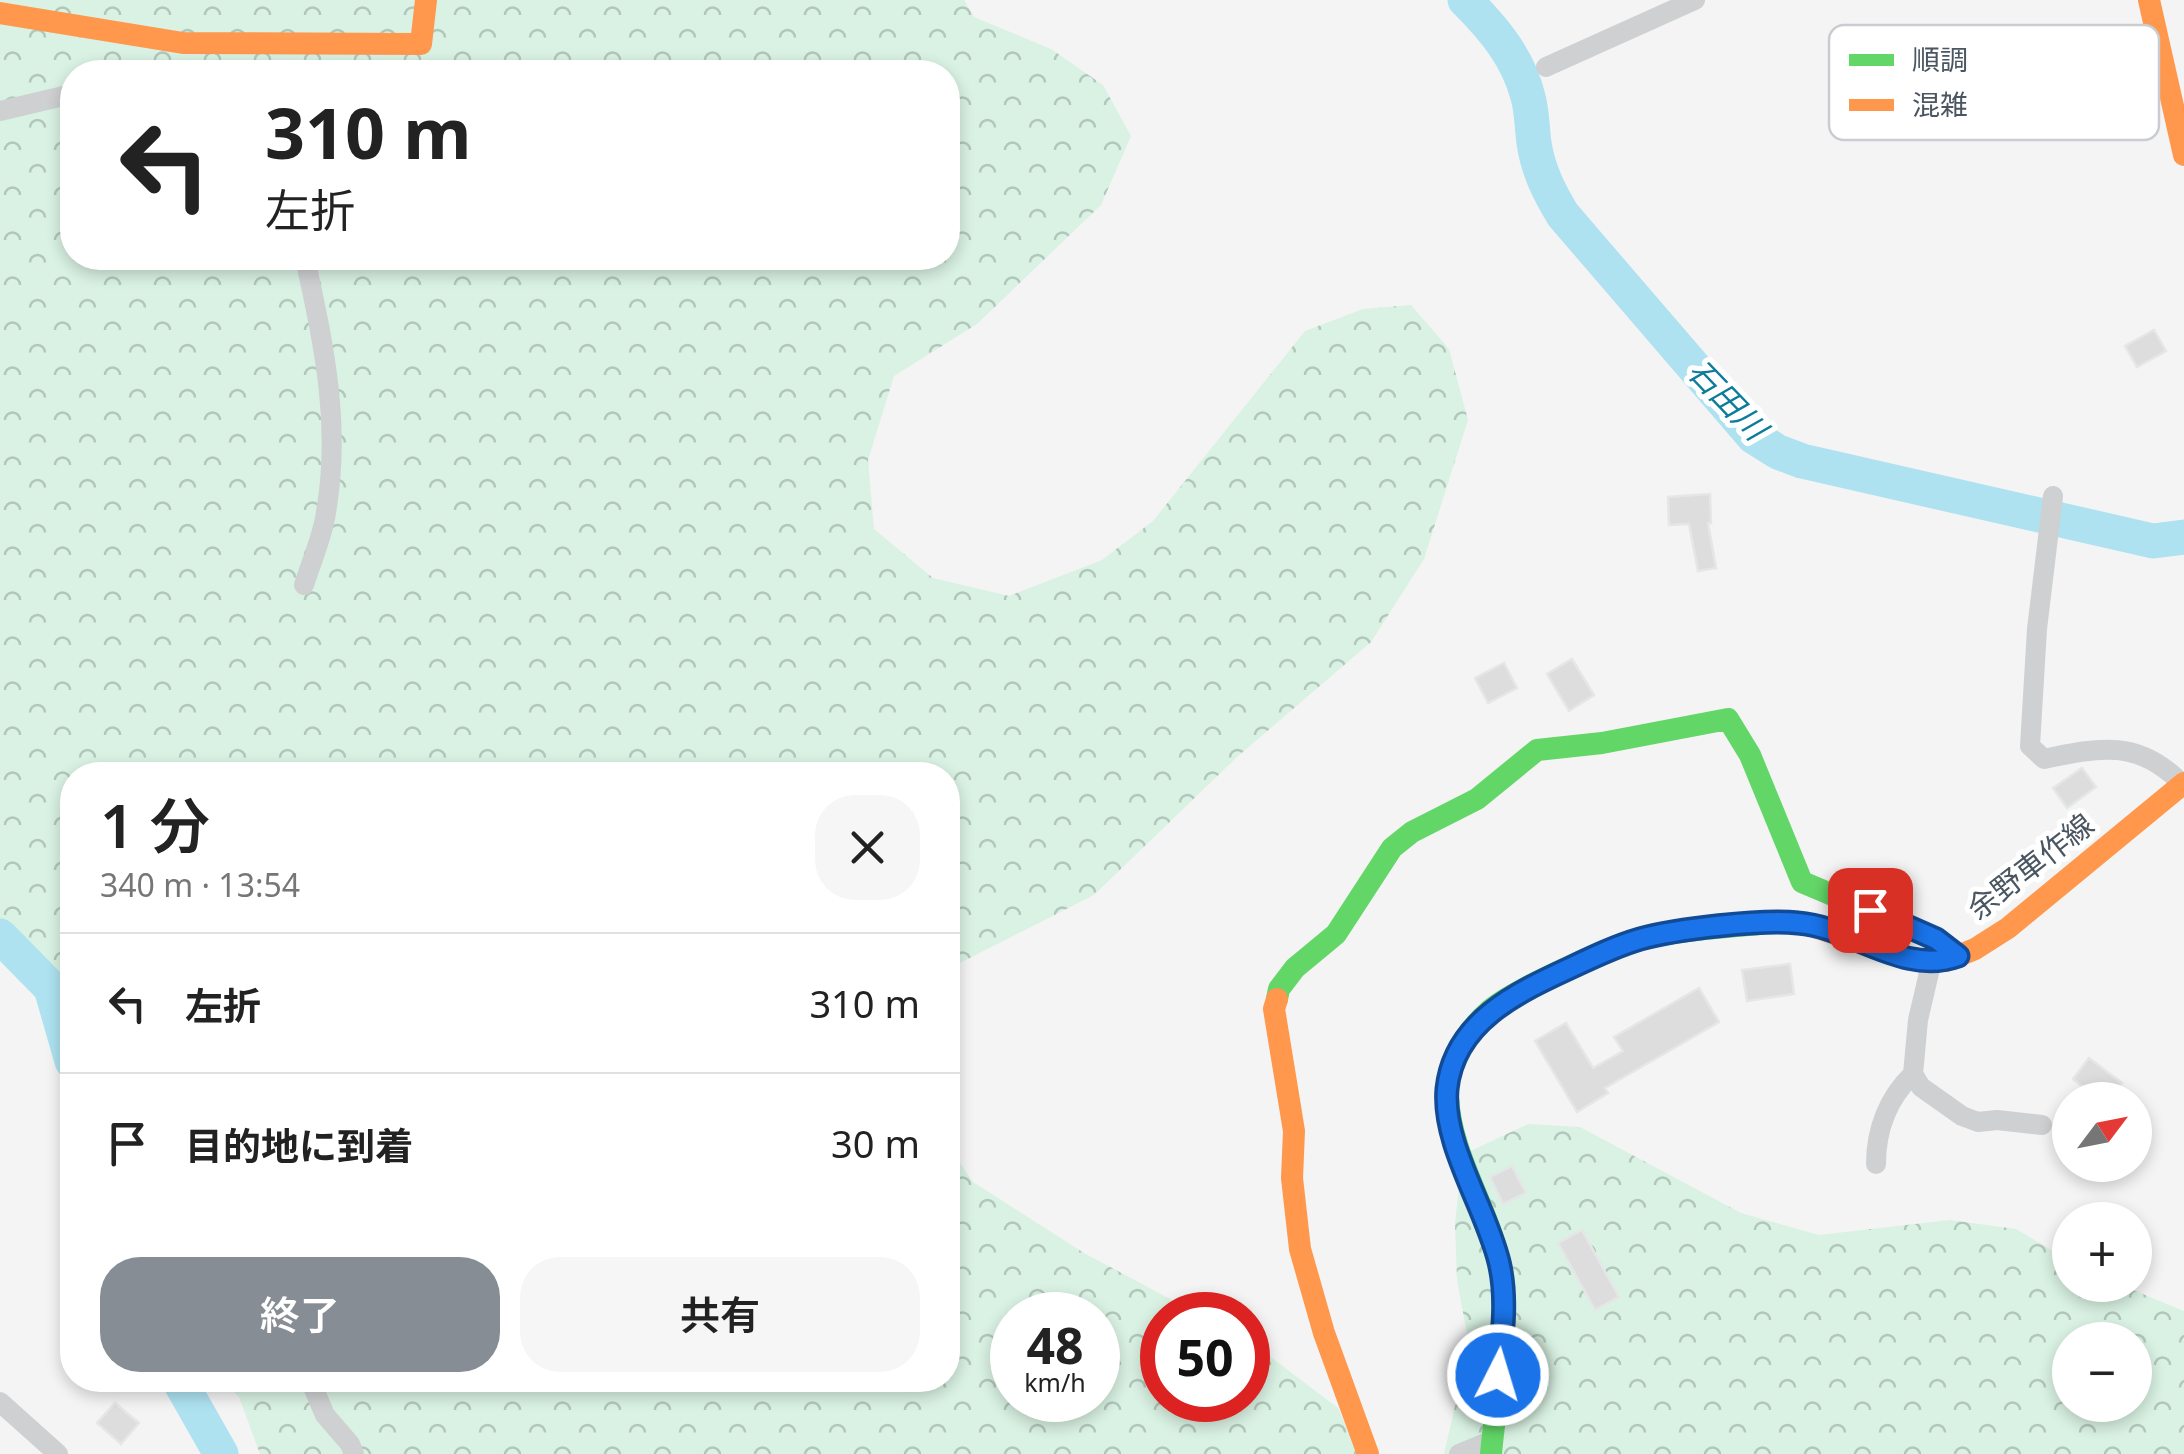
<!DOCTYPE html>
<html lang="ja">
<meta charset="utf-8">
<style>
:root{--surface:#fff;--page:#f6f6f6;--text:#222;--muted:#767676;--line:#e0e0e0;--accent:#868d94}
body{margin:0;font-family:"Noto Sans","Noto Sans JP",sans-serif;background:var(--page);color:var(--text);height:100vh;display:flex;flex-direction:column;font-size:38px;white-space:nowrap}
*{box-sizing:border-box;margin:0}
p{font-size:32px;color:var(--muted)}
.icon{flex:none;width:55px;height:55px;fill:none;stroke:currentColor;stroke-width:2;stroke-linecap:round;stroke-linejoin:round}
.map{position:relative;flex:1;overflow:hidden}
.panel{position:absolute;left:60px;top:762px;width:900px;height:630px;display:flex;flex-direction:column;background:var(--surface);border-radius:40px;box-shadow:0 5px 15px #0003}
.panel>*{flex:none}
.banner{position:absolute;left:60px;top:60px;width:900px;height:210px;border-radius:40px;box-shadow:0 5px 15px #0003;background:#fff;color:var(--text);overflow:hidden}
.needle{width:65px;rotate:58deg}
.tools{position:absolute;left:2052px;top:1082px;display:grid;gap:20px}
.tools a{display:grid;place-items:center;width:100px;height:100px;border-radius:50%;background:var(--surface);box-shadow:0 5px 15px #0003;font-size:50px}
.speed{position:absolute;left:990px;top:1292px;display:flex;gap:20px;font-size:50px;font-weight:700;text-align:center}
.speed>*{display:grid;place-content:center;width:130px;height:130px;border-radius:50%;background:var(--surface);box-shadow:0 5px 15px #0003;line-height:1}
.speed small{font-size:25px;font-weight:400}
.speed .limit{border:15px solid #d22;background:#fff;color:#111}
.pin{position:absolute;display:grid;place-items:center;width:85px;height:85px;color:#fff;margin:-42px;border-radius:20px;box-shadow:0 5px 15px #0006}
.me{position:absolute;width:110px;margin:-55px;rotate:5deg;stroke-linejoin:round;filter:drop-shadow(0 0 8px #0008)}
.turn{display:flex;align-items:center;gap:35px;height:210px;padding:0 40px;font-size:45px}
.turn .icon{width:130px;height:130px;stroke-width:2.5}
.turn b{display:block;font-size:70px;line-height:85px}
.round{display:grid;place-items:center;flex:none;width:105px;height:105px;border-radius:40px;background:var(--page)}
.overview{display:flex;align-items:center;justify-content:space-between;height:170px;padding:0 40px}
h1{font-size:60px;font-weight:600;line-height:75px}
.primary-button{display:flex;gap:20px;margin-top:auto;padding:20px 40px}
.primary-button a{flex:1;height:115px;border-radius:40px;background:var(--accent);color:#fff;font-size:40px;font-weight:600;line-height:115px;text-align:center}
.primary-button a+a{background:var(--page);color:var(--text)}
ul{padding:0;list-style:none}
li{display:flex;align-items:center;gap:30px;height:140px;padding:0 40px;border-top:2px solid var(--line)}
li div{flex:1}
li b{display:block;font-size:38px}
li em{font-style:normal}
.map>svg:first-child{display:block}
.forest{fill:url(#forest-crowns);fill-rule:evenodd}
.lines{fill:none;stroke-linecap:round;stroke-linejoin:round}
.river{stroke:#aee2f0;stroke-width:35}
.building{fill:#ddddde;stroke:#e5e6e7;stroke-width:2.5}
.street{stroke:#ced0d2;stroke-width:20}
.fast{stroke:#63d668;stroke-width:22}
.slow{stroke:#ff974d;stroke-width:22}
.route-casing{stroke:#114b97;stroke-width:25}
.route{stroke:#1a73e8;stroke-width:18}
.labels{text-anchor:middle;stroke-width:10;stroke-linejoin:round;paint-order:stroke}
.street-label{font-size:30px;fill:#4a5661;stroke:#fff}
.water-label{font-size:32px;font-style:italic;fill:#0c7c9b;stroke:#fff}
.key{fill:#fff;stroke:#c9ccd0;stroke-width:2.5}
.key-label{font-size:28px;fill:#4a5661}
</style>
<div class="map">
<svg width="2184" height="1454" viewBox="0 0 2184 1454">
<defs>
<pattern id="forest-crowns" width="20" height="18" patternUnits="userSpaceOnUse" patternTransform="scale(2.5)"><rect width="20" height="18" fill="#d9f2e3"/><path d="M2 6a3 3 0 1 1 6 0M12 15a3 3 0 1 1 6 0" fill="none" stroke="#b2c7bb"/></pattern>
</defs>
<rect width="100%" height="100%" fill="#f4f4f4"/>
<path class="forest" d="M0,0H964L974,17L1051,49L1103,85L1131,136L1101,205L977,324L894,376L868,460L874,529L933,578L1009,596L1102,560L1153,521L1305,331L1363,309L1411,305L1449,349L1468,420L1424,559L1371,642L1237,757L1094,895L948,969V775H72V1067L50,1017L0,946ZM72,72H948V258H72Z
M1528,1124L1580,1127L1741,1213L1819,1235L1950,1220L2016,1229L2070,1261V1285H2121L2184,1311V1454H1444L1469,1345L1457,1280L1455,1224L1462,1155ZM2070,1340H2135V1405H2070Z
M948,1145L973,1182L1084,1253L1200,1315H1162V1400H1248V1340L1338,1408L1358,1454H260L239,1397L222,1380H948ZM1012,1315H1098V1400H1012Z"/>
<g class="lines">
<path class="river" d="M1465,0C1493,28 1518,57 1528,97C1532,111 1532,128 1534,143C1538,170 1549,192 1563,215L1754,437L1778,452L1802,461L2153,541L2184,537
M0,936L51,988L72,1061
M179,1380L221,1454"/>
</g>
<path class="building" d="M2154,330L2166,351L2137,367L2125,346Z
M1710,494L1711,523H1708L1716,568L1698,571L1689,524L1669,525L1668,497Z
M1572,659L1594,695L1569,711L1547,674Z
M1504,663L1517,688L1488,703L1475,678Z
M2082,768L2096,787L2067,808L2053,788Z
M1790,964L1794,994L1747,1001L1742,970Z
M1699,988L1719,1022L1605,1088L1608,1093L1577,1112L1535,1041L1566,1023L1593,1068L1623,1051L1614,1037Z
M2089,1058L2122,1083L2108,1100H2099L2073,1079Z
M1512,1166L1526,1193L1503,1204L1490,1177Z
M1582,1230L1619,1297L1595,1310L1558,1243Z
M115,1403L139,1423L121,1444L97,1423Z"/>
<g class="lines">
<path class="street" d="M1546,67L1695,0
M0,111L72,94
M2053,496L2037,629L2030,746L2044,759C2100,747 2139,739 2182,784
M304,585C311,563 321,540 325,518C342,427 324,346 305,258
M1932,960L1918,1020L1913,1074L1921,1087L1962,1116L1978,1122L1997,1120L2042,1125
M1876,1164C1876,1130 1888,1098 1913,1074
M310,1380L325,1415L350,1444L354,1454
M0,1402L58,1454
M1459,1454L1493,1440"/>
<path class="fast" d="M1277,999L1279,989L1295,968L1336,934L1392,848L1412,832L1477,799L1537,750L1602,743L1728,719L1750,755L1802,882L1937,939L1959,956
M1491,1454C1496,1395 1512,1321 1500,1264C1488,1206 1451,1156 1448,1097C1445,1065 1466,1031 1490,1010C1515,989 1608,947 1641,939C1685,929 1733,927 1778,922"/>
<path class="slow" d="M2149,0L2184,155
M0,13L183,43L421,44L426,0
M1778,922L1803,923L1914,960L1946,961L1975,949L2008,928L2184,783
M1277,999L1274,1009L1294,1131L1292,1178L1300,1249L1324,1333L1368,1454"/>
</g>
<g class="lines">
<defs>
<path id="route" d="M1498,1375C1502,1338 1508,1299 1499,1262C1486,1208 1442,1144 1447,1089C1454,1022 1516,993 1570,968C1593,957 1616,946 1640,939C1676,929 1762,919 1798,923C1852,927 1903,976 1958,956L1936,939L1870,910"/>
</defs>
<use href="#route" class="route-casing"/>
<use href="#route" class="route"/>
</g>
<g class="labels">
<g class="street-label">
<text transform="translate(2031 867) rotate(-38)" y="10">余野車作線</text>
</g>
<g class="water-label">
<text transform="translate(1727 400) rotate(46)" y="11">石田川</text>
</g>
</g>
<rect x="1829" y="25" width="330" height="115" rx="15" class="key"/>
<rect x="1849" y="54" width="45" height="12" fill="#63d668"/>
<rect x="1849" y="99" width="45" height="12" fill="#ff974d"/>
<g class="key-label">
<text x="1912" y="70">順調</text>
<text x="1912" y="115">混雑</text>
</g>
</svg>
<div class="tools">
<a><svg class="needle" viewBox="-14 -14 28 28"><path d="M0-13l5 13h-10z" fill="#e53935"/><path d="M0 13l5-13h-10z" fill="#767676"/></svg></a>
<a>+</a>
<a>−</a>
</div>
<div class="speed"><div>48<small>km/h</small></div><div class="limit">50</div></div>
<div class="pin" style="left:1870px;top:910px;background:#d93025"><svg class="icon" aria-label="arrive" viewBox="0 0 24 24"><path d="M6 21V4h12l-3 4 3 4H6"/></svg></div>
<svg class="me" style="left:1498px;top:1375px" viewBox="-20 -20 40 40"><circle r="17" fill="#1a73e8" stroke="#fff" stroke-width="3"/><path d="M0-11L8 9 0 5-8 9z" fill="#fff"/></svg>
<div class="banner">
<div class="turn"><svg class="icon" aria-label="left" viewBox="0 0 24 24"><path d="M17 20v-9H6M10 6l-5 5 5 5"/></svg><div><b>310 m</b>左折</div></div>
</div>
<section class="panel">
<div class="overview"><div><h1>1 分</h1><p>340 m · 13:54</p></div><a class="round"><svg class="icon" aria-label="close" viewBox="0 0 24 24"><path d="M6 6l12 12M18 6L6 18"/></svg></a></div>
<ul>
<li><svg class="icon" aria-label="left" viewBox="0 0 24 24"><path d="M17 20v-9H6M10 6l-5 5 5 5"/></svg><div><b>左折</b></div><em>310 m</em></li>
<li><svg class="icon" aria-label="arrive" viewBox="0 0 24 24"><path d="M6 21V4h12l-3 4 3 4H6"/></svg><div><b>目的地に到着</b></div><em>30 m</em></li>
</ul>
<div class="primary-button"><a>終了</a><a>共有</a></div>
</section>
</div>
